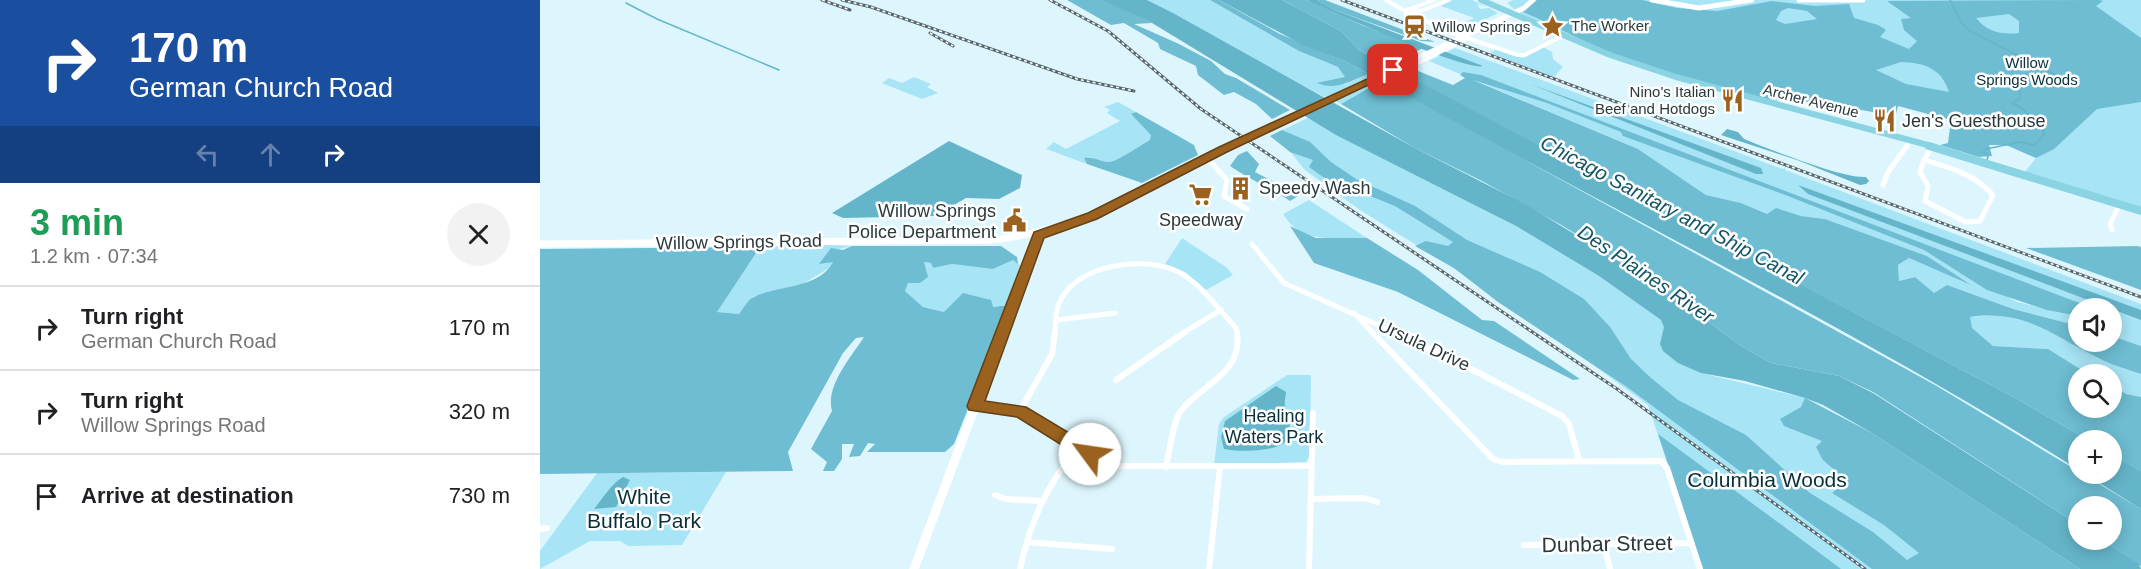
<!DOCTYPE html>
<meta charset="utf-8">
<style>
:root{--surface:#fff;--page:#f2f2f2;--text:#202124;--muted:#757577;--line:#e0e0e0}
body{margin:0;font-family:Helvetica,sans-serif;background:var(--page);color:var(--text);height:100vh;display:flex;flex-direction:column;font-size:22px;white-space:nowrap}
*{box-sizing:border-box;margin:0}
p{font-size:20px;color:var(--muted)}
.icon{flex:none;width:33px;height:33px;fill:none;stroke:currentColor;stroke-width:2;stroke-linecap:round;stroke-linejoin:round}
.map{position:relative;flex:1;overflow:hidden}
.side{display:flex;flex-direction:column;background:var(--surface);width:540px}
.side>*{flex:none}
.guide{background:#1a4fa0;color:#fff;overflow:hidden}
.controls{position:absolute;left:1528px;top:298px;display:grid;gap:12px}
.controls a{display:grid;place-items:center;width:54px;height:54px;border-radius:50%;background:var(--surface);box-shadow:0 3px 15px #0003;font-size:30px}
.pin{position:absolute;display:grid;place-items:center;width:51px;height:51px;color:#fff;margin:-26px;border-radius:12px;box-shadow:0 3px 9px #0006}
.me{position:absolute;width:66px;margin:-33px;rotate:301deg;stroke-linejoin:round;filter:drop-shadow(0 0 4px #0008)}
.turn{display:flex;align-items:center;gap:21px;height:126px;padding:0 30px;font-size:27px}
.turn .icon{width:78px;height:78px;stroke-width:2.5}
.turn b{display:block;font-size:42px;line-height:51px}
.lanes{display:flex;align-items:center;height:57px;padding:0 30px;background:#0003;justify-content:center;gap:30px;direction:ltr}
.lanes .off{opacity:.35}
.round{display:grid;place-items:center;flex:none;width:63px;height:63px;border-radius:32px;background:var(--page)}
.summary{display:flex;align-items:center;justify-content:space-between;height:102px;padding:0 30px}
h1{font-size:36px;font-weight:600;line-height:45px;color:#1e9e55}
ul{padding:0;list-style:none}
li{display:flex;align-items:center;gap:18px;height:84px;padding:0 30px;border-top:2px solid var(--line)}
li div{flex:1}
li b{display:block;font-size:22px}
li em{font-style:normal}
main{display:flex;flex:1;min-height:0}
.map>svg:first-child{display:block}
.green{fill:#a7e4f5}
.forest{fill:#6ebdd2;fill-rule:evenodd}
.water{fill:#65b5ca}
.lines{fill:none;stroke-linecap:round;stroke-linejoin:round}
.stream{stroke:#65b5ca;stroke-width:1.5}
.street-far2{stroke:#fff;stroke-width:4}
.street-far1{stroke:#fff;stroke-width:5}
.street{stroke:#fff;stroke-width:6}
.secondary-far2{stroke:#fff;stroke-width:5}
.secondary-far1{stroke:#fff;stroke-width:7}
.secondary{stroke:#fff;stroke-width:9}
.primary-far1{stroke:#89d3e3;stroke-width:6}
.primary{stroke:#89d3e3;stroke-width:8}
.rail-casing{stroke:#54666b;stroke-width:3}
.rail{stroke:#fefefe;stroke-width:1.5;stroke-dasharray:3;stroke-linecap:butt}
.route{fill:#9a621e;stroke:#644014;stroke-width:1.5}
.labels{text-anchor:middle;stroke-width:5;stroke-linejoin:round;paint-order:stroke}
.far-poi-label{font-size:15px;fill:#29393e;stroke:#fefefe;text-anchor:start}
.far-park-label{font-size:15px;fill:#09303a;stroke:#fefefe}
.far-street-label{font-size:15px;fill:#29393e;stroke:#fefefe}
.poi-label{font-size:18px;fill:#29393e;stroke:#fefefe;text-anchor:start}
.street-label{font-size:18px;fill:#29393e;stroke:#fefefe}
.park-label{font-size:18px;fill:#09303a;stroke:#fefefe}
.water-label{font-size:20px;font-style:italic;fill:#115564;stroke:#fefefe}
.near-park-label{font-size:21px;fill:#09303a;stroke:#fefefe}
.near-street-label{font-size:21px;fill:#29393e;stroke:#fefefe}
</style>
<main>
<section class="side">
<div class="guide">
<div class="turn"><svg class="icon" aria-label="right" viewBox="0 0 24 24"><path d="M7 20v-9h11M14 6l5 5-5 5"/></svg><div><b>170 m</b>German Church Road</div></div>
<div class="lanes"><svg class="icon off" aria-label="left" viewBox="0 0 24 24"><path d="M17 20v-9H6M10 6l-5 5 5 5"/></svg><svg class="icon off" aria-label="ahead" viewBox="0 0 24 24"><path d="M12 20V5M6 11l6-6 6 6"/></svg><svg class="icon" aria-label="right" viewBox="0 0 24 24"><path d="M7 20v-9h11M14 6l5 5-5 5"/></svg></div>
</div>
<div class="summary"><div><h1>3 min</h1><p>1.2 km · 07:34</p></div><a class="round"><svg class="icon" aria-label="close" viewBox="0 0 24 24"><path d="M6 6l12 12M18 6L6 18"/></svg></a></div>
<ul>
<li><svg class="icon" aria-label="right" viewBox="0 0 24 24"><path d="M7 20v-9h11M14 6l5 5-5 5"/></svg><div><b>Turn right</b><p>German Church Road</p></div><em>170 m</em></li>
<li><svg class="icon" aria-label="right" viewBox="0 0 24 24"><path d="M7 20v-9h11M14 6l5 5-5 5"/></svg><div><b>Turn right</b><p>Willow Springs Road</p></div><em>320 m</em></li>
<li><svg class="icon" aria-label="arrive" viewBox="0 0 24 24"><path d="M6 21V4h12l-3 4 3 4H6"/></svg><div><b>Arrive at destination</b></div><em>730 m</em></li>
</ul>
</section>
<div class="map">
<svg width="1601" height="569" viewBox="0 0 1601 569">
<rect width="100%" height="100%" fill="#ddf6fd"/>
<path class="green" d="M607,0H670L759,51L798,67L806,77L791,81L806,84L828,74L841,81L801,104C734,74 673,33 607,0Z
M911,0H932L947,7L937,4L940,9L949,8L958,13L920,32L912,28L934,18L901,6Z
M973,0H1601V211L1485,172L1496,158L1430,122L1357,100L1264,101L1249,98L1230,103L1072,54L980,14L967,3Z
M1003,47L1012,52L1013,59L1023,67L1014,77L950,53L956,49L983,58Z
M915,48L1243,169L1245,167V170L1601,304V346L1572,336V309H1539L1389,252L1477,302L1539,316V326L1472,309L1407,285L1394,293L1375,277L1359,281L1358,265L1369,258L1427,283L1387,256L1285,219L1261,216L1236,209L1227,214L1201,203L1166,195L1098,149L889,61Z
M374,77L391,84L387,87L398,93L382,99L342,83L349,78L362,83Z
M578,102L596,112L592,115L612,135L610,140C601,145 575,163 568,162C559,161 555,158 544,159L547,164L506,149L514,142L526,149L580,121L567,113L570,110L564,107Z
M768,118L976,226L1059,276L1121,320L1161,373L1265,398L1540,569H1163L1108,405L1008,332L958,302L929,278L820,210L765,170L748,149L730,136Z
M769,200L827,238C795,238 761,244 743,214Z
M642,238L686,267L693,275L666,290L645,272L625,264Z
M289,245L312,246L299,249L283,265L289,261L294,262L289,268L261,285L212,297L199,314L176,312L220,247Z
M473,260L480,265L469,305L404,312L383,307L365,291L368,283H380L383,262L391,263L393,268L412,264L453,269Z
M1458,315L1495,323L1559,359L1601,374V397L1586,394L1572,385V375H1550L1508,349L1453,346L1431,328L1429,317Z
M747,375H771L770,455L766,462L674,465L679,424L684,417Z
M186,472L142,545L88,546L80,541H50L0,569V551L57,473Z"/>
<path class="forest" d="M527,0H564L612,23L594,24L639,44L671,61L685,74L696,78L750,110L732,119L716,104L694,92L684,95L658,75L656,66L620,49L618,43L584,23L571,25Z
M670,0H679L740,34L805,61L828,74C811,81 795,91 777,83L805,77L798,67L759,51Z
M742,0H766L824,26L883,48L848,65L819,50L801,31Z
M777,0H785L895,42L881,41L795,10Z
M997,0H1102L1137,8L1177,11L1232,1L1275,6L1309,4L1314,18L1338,25L1346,30L1340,37L1369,49L1377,41L1364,30L1361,19L1371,18L1347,1L1559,0L1563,1L1556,6L1601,38V102L1557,109L1514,149L1496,158L1466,145H1449L1452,156L1439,157L1400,145L1408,143L1411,120L1358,106L1356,114L1349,115L1305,107L1297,110L1264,101L1241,89L1231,90L1230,103C1179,89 1124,75 1075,55C1043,42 1015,25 983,12ZM1248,8L1267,11L1277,19L1245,24L1236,20L1241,11ZM1469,14L1479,21V33C1462,35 1447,32 1436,18ZM1361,62C1385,63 1401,68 1409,92L1366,84L1336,70Z
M878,71L913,85L925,78L920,75L923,72L941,75L1555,309H1539V316L1507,310L1447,290L1384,250L1248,196L1083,136L1081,132L1007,103L933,80L1098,149L1166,195L1201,203L1227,214L1236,208L1261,216L1285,219L1387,256L1431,285L1369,258L1358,265L1359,281L1375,277L1394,293L1407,285L1473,309L1539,326V342H1572V336L1601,346V374C1587,369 1571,365 1558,358C1512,335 1485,309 1430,317L1432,328L1453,346L1508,349L1550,375H1539V408H1572V385L1586,394L1601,397V471L1572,454V441H1550L1477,399L874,80Z
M841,81L1395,385L1601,509V566L1562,540H1572V507H1539V525L1333,392L1299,376L1231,363L1201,346L1124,289L1023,226L942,181L873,147L801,104Z
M596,112L654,145L658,155L602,183L547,164L544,158C554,157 559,161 568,162C575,163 601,145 610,140L611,135L591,114Z
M742,130L770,142L791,162L816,179L875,206L927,240L1000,272L1044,299L1070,327L1091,359L1111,378L1138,400L1206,435L1270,493L1333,532L1367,560L1379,553L1344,525L1292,493L1307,481L1283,460L1276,447L1282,441L1244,426L1240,419L1261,407L1265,398L1332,433L1540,569H1332L1087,387L958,302L914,268L875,246L886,241L908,246L913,242L855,206L783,177L769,167L773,160L750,152L730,136Z
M707,151L719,164L715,172L760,195L750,201C731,188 710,180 690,166L698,155Z
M750,226L776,238H827L878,270L942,320L954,321L1040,379L1033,380L858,292L774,263Z
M312,246H461L477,257L478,264L473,260L453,269L412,264L393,268L391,263L384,262L388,277L380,283H368L365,291L383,307L404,312L423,293L451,300L453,307L469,305L414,444L405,452H327L335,444L328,443L320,456L309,457L314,444H302V459L294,471H283L287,462L271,449L292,411C285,386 312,356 324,337L316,338L303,353L248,452L253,471L0,474V249L220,247L177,312L199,314C203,309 208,299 214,297C238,285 279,289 293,262L279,264L291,248L303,250Z
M1601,247V290L1486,248L1597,246Z
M1118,434L1281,554L1301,569H1163Z"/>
<path class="water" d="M562,0H607L633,13L873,147L987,205L1124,289L1201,346L1231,363L1299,376L1333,393L1539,525V540H1562L1599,564L1601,569H1540L1332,433L1283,405L1265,398L1205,381L1161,373L1138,363L1123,351L1120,344L1124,327L1121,320L1059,276L976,226L796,135L612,23Z
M679,0H742L801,31L819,50L1477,399L1550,441H1539V470C1302,321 1048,199 805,61L763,45Z
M766,0H777L795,10L943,66C929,72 788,11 766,0Z
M990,84L1221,168L1223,174H1216Z
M1187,129L1198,132L1204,139C1229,149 1303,179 1326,177L1329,181L1326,184L1320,185L1257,160L1181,135Z
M409,141L482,175L480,188L459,199L426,198L395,216L303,218L292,213Z
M1258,185L1601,310V320L1268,194Z
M736,386L746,392C746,396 744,402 745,406C748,415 752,428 748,438C742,453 697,452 684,449L681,437L685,421Z
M1572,454L1601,471V509L1545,474H1572Z
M83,477L90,480L76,507L54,509C63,498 72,483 83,477Z"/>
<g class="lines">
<path class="stream" d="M1410,0L1421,22L1428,30L1516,75L1511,79L1501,74H1486L1490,76L1489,79L1466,76L1467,79L1481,81L1483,85L1479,90L1481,98L1472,103L1482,108L1505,133L1494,145L1480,142L1446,149L1443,152L1448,156L1447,160
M86,3L117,19L239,70"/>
<path class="street-far2" d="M846,0L865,11
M873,8L894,0
M869,9L877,10L878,13L867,14L865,11Z
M878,12L909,0
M873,15L912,33L978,55H985L1022,36
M880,62L928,38
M1366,147L1370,141"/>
<path class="street-far1" d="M667,158L687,180L684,196L707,209
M1384,160C1411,168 1434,174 1453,195L1440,221L1426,222L1385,201L1388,186L1380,172Z
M1384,160L1390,150
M1343,185L1348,172L1367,146
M1572,230L1570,224L1580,204
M712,244L744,283L856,333
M814,313L833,333
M517,320L575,313
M515,333C516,325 515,314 518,306C532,266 597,256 632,269C657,278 678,309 696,328L697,333
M643,333L681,310"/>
<path class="street" d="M832,332L953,459L963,462L1121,461L1127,468L1160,569
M852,332L906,356L1022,416L1029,424L1039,460
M576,380L645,332
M435,406L480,411L562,461L575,466H771
M480,411L512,354L515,332
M626,467C629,454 633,422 640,412C662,383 703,375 697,332
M455,495L466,499L501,501
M771,499L824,498L837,502
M0,529L7,528
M487,542L572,549
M984,545L1151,543
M1064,545L1070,569
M480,569C490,523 507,483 539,447
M669,569L680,467
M769,569L773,413"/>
<path class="secondary-far2" d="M1112,0L1159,8L1212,0
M1259,0H1323
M688,147L984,8L993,0"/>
<path class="secondary-far1" d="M0,244L450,240C543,231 609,187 691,146
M462,333L499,235"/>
<path class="secondary" d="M374,569L463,332"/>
<path class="primary-far1" d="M941,0L1070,55L1136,77L1395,147"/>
<path class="primary" d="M1389,146L1601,211"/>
<defs>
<path id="rail" d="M282,0L310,10
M302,0L331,7L537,79L594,91
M510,0L568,31L661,109L1077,389L1325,569
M802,0L1601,297
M390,33L413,46"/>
</defs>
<use href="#rail" class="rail-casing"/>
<use href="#rail" class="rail"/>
</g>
<path class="route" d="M853,67L858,70L856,72L687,152L557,219L504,238L445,401L486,407L556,449L558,454L556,459H544L477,417L429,410L427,406L494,232L548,213L679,147Z"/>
<defs>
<symbol id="sight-bare" viewBox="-9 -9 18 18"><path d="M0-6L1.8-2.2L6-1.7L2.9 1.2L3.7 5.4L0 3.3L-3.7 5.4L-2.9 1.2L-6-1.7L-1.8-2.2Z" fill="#9a621e" stroke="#fefefe" stroke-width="2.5" paint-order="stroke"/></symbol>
<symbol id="station-bare" viewBox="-9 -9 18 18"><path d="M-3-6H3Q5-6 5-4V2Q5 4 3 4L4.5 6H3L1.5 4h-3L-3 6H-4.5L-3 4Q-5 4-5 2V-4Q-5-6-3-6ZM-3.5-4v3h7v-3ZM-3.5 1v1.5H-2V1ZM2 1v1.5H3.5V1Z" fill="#9a621e" stroke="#fefefe" stroke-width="2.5" paint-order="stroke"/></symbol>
<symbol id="restaurant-bare" viewBox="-9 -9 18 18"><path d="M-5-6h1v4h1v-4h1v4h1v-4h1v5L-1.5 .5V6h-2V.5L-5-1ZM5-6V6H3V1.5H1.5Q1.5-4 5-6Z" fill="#9a621e" stroke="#fefefe" stroke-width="2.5" paint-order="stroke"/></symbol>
<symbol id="building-bare" viewBox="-9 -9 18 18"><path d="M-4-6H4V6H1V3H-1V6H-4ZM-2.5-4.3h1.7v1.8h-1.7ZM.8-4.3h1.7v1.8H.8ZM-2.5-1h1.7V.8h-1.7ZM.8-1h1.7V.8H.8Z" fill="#9a621e" stroke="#fefefe" stroke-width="2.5" paint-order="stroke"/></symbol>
<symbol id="supermarket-bare" viewBox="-9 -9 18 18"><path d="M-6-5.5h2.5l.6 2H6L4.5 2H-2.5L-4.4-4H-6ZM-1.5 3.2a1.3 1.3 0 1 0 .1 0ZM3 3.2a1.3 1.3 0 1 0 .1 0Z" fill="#9a621e" stroke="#fefefe" stroke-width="2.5" paint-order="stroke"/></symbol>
<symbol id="civic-bare" viewBox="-9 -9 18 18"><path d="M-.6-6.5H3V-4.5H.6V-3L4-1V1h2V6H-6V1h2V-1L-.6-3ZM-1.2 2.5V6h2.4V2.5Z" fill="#9a621e" stroke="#fefefe" stroke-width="2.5" paint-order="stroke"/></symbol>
</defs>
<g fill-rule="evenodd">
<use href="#sight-bare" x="996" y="10" width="33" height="33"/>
<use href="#station-bare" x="858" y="10" width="33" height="33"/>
<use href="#restaurant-bare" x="1176" y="84" width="33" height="33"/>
<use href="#restaurant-bare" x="1328" y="104" width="33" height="33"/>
<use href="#building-bare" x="684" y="172" width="33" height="33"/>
<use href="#supermarket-bare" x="644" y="178" width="33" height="33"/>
<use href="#civic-bare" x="458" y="204" width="33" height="33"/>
</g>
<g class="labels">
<g class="far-poi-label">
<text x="1031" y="31">The Worker</text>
<text x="892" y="32">Willow Springs</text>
<text x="1175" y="97" text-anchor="end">Nino's Italian<tspan x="1175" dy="17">Beef and Hotdogs</tspan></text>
</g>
<g class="far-park-label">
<text x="1487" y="68">Willow<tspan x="1487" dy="17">Springs Woods</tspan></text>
</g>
<g class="far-street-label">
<text transform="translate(1271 101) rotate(14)" y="5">Archer Avenue</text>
</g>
<g class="poi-label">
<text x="1362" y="127">Jen's Guesthouse</text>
<text x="719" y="194">Speedy Wash</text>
<text x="456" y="217" text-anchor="end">Willow Springs<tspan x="456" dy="21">Police Department</tspan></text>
<text x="661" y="226" text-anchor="middle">Speedway</text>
</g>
<g class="street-label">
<text transform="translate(199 242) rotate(-1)" y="6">Willow Springs Road</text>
<text transform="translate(884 345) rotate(25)" y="6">Ursula Drive</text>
</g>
<g class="park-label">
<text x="734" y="422">Healing<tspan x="734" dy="21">Waters Park</tspan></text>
</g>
<g class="water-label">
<text transform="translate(1132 210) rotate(28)" y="7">Chicago Sanitary and Ship Canal</text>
<text transform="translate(1106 274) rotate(34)" y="7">Des Plaines River</text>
</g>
<g class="near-park-label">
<text x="1227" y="487">Columbia Woods</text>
<text x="104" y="504">White<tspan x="104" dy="24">Buffalo Park</tspan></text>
</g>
<g class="near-street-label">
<text transform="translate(1067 544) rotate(-1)" y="7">Dunbar Street</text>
</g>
</g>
</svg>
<div class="controls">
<a><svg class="icon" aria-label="sound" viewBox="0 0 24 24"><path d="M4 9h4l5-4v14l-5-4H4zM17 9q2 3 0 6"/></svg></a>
<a><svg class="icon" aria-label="search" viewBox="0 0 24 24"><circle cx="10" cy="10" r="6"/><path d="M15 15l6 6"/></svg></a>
<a>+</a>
<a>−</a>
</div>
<div class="pin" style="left:853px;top:70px;background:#d93025"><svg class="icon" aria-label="arrive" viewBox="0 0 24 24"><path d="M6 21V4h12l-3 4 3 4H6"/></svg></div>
<svg class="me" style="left:550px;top:454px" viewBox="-20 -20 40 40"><circle r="19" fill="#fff"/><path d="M0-13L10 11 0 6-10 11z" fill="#9a621e"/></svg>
</div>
</main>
